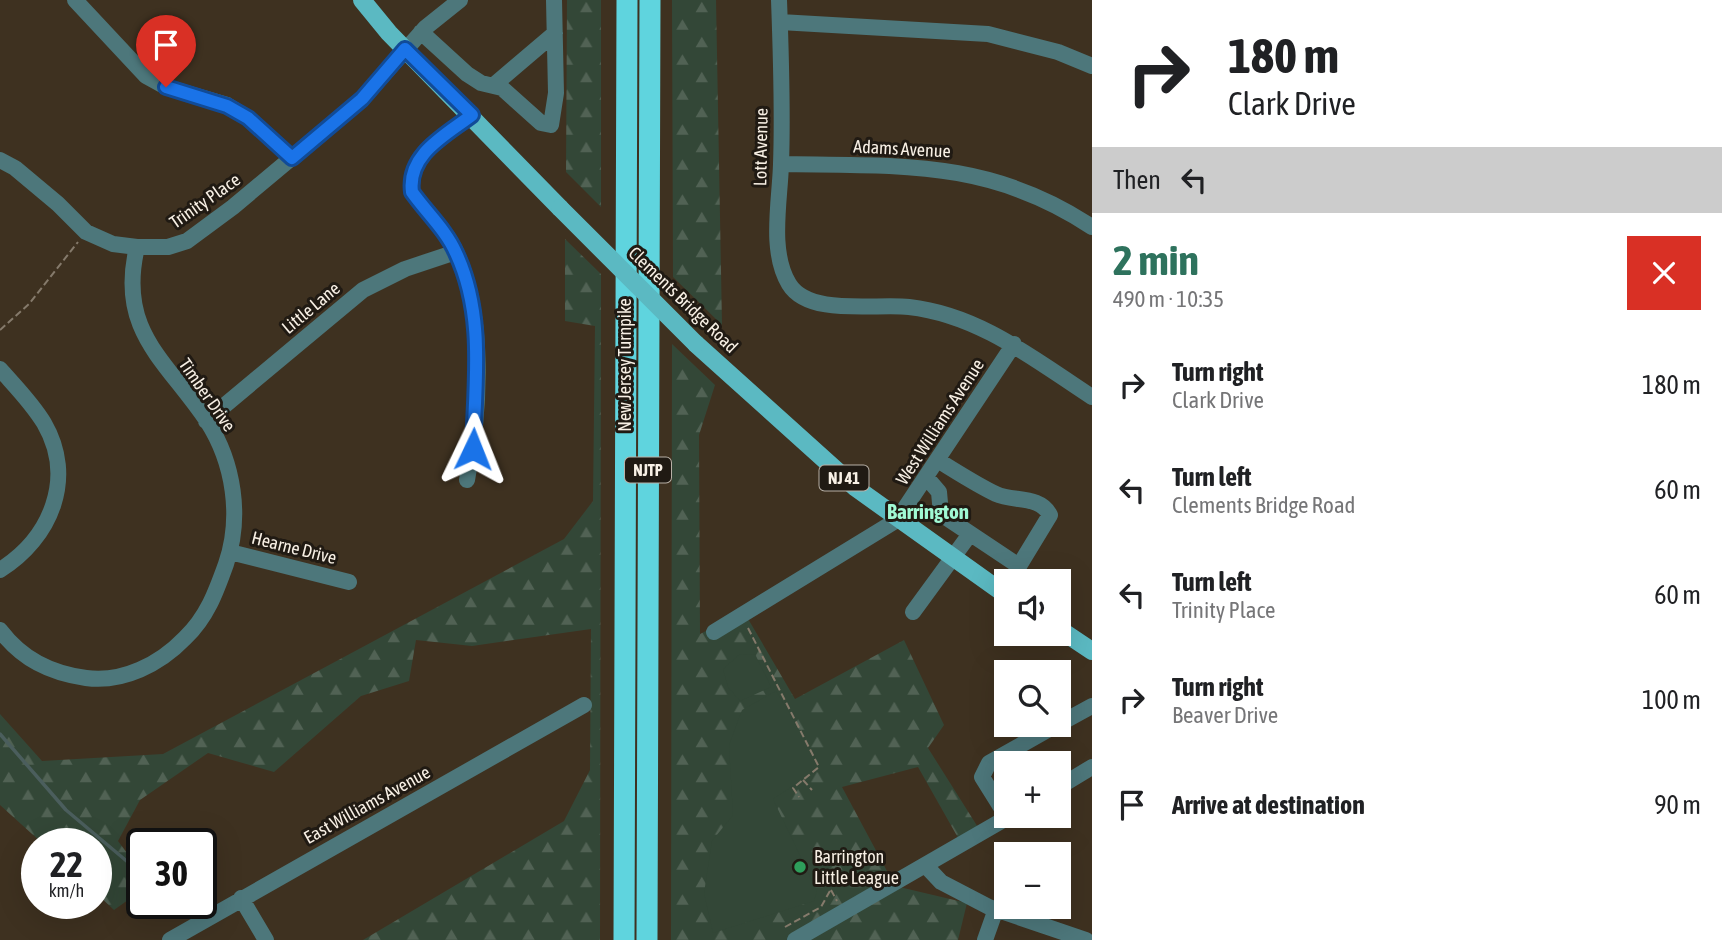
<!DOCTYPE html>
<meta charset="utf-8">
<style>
:root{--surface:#fff;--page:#f2f2f2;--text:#202124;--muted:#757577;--accent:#2e725d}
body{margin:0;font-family:"Asap Condensed",sans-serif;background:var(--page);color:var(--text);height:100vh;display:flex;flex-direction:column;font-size:26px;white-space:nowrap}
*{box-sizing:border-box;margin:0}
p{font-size:23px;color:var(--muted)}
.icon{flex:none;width:38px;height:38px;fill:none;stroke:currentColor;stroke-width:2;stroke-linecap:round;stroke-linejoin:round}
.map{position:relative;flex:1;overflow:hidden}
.side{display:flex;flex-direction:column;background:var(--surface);width:630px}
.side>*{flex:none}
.hud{background:#fff;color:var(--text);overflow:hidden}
.controls{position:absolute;left:994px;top:569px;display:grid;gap:14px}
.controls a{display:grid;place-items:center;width:77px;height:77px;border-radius:0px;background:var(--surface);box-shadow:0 7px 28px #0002;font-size:35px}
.speed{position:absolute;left:21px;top:828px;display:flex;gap:14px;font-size:35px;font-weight:700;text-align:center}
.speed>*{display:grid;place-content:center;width:91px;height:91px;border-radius:50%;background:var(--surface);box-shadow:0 7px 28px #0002;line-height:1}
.speed small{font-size:18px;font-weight:400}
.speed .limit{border:4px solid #111;border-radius:10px;background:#fff;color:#111}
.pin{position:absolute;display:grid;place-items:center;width:60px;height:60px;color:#fff;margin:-72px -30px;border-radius:50% 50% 50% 0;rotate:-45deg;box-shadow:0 0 7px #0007}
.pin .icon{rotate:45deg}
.me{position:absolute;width:77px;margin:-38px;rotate:2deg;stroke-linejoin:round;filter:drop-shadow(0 0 5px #0008)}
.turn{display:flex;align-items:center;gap:24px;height:147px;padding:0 21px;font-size:32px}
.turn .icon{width:91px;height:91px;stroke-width:2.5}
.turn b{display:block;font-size:49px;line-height:60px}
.then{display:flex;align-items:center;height:66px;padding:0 21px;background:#0003;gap:14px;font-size:26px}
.round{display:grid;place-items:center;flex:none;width:74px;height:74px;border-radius:0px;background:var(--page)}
.head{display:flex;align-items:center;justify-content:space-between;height:119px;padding:0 21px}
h1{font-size:42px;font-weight:700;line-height:52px;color:var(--accent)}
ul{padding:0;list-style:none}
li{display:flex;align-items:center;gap:21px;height:105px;padding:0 21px}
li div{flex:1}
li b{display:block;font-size:26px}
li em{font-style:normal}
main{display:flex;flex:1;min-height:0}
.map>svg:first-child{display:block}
.forest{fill:url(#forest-firs)}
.pitch{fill:#334737}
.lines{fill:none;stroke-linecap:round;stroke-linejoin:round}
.stream{stroke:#4b5e5d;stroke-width:3.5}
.path{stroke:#857a6b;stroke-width:2;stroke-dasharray:7 3.5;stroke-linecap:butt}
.minor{stroke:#4d777b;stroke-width:16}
.major{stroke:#5bb9c2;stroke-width:18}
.highway{stroke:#5fd4de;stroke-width:21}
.major-bridge{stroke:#5bb9c2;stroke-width:18}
.route-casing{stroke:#114b97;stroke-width:18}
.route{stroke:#1a73e8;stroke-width:12}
.leisure-dot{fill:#2e9e5b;stroke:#201a13;stroke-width:2.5}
.labels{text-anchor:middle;stroke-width:6;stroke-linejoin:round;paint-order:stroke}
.shield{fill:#201a13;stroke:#b7b0a6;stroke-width:2}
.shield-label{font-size:16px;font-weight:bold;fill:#f8f0e5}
.street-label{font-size:18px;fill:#f8f0e5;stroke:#201a13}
.poi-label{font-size:18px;fill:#f8f0e5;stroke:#201a13;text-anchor:start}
.quarter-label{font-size:21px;font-weight:bold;fill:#a0f9d4;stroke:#201a13}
</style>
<main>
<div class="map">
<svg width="1092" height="940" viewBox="0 0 1092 940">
<defs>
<pattern id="forest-firs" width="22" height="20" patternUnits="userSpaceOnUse" patternTransform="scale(1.75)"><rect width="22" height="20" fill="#334737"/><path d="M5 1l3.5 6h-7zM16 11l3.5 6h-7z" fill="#516254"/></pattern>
</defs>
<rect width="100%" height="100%" fill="#3e3120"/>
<path class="forest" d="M567,0H601V207L566,172Z
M672,0H716L722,325L673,277Z
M565,239L601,274L600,940H363L564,821L590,770L591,629L472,646L416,640L409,681L361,696L274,772L208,753L140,800L118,841L142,873V890L114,910L96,893V844L42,843L0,805V714L42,761L163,754L564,539L593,501L595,326L565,321Z
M672,344L715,385L699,435L700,634L744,612L795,699L904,640L944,725L928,748L981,832L961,843L918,767L842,787L895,886L967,903L958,940H671Z"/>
<path class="pitch" d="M755,654L771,687L740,701L728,687L723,669L739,655Z
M776,691L819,763L817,770L773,799L817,891L814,901L713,933L704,893L712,841L733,815L729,745L742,710Z"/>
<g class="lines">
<path class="stream" d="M0,734L66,810L142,874"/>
<path class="path" d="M0,330L29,304L78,242
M748,628L819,767L793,788L799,797
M803,780L812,790
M831,890L837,901
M785,927L821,907L831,889"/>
<path class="minor" d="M75,0L146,76L166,87L227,105L248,118L292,158
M779,0C781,54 783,110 781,164C780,201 769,251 789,284C809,317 877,303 909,307C980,315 1035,360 1092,397
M780,22L988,34L1058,52L1092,66
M421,32L467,74L481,83L502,88L541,123L551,125L556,93L554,0
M495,84L555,33
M0,160L15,168L58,204L86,232L113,244L137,247H168L187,241L233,207L362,99L425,28L460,0
M781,164C898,166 990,159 1092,227
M0,369C15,386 32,403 44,423C76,478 51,538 0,570
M206,421L363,290L405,269L456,252
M927,478L939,492L941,514L1019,566L1050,515C1040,495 1013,502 996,494C977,485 957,472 939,461
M467,480C480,413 486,315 456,252C446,230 426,212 412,192C406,154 446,135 472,115
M230,552L349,582
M913,612L970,534
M0,630C22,659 50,673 86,678C123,683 160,664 185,638C207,617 216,592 226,564C242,517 234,463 207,421C166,360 117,331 137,247
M714,632L897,520L1014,344
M1059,724L1092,706
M1059,787L1092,767
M1007,817L982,777L989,763L1058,724
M925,865L941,882L989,907L1086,940
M241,898L266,940
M170,940L584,705
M795,940L1010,816
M985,940L996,909"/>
<path class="major" d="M362,0L389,33L560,208
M696,344L856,488L1006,595
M1059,629L1092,651"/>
<path class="highway" d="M624,940L627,0
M647,940L650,0"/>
<path class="major-bridge" d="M560,208L696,344"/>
</g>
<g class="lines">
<defs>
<path id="route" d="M166,87L227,106L248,118L292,158L362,99L405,49L472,115C446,135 407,154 412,192C426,212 446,230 456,253C485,315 475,382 473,449"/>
</defs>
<use href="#route" class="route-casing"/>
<use href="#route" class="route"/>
</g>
<circle class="leisure-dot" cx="800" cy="867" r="7"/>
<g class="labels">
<g class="shield">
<rect x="625" y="457.5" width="46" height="25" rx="5"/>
<rect x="819.5" y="465.5" width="49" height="25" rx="5"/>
</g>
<g class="shield-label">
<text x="648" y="476">NJTP</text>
<text x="844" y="484">NJ 41</text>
</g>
<g class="street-label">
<text transform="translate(761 147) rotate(-89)" y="6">Lott Avenue</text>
<text transform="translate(902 149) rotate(3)" y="6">Adams Avenue</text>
<text transform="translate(205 201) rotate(-35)" y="6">Trinity Place</text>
<text transform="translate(683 300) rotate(44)" y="6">Clements Bridge Road</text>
<text transform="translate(311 308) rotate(-40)" y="6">Little Lane</text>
<text transform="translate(625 365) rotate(-90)" y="6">New Jersey Turnpike</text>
<text transform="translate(207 395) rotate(55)" y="6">Timber Drive</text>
<text transform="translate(940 422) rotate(-57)" y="6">West Williams Avenue</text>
<text transform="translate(294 548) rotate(14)" y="6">Hearne Drive</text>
<text transform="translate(367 805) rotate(-29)" y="6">East Williams Avenue</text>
</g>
<g class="poi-label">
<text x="814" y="863">Barrington<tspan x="814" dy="21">Little League</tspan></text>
</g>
<g class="quarter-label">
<text x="928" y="519">Barrington</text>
</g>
</g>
</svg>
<div class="controls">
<a><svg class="icon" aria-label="sound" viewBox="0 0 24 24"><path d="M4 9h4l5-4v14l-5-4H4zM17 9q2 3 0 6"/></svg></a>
<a><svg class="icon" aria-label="search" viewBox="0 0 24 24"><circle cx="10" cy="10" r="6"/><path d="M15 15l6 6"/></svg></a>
<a>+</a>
<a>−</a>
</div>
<div class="speed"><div>22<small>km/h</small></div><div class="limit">30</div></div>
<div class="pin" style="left:166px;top:87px;background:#d93025"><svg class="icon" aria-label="arrive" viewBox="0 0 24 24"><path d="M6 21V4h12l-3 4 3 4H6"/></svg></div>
<svg class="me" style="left:473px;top:449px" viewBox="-20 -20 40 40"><path d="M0-17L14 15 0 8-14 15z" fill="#1a73e8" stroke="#fff" stroke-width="4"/></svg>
</div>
<section class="side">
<div class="hud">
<div class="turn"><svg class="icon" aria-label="right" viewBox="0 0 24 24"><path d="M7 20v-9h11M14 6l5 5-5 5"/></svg><div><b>180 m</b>Clark Drive</div></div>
<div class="then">Then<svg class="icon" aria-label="left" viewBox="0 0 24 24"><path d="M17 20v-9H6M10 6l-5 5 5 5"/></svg></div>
</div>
<div class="head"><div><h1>2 min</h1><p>490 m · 10:35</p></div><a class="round" style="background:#d93025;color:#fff"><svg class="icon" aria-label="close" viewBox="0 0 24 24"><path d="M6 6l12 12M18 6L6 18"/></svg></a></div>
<ul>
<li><svg class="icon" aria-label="right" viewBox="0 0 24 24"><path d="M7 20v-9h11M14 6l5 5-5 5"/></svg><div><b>Turn right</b><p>Clark Drive</p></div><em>180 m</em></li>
<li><svg class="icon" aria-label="left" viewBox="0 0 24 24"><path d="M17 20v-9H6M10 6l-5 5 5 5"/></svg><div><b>Turn left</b><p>Clements Bridge Road</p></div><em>60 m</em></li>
<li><svg class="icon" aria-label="left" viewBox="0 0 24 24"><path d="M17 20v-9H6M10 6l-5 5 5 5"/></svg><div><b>Turn left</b><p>Trinity Place</p></div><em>60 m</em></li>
<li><svg class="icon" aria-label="right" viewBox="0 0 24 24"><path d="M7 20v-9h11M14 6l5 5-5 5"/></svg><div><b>Turn right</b><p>Beaver Drive</p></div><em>100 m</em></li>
<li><svg class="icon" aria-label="arrive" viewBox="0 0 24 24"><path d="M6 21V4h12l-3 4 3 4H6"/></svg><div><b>Arrive at destination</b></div><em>90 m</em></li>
</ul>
</section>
</main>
